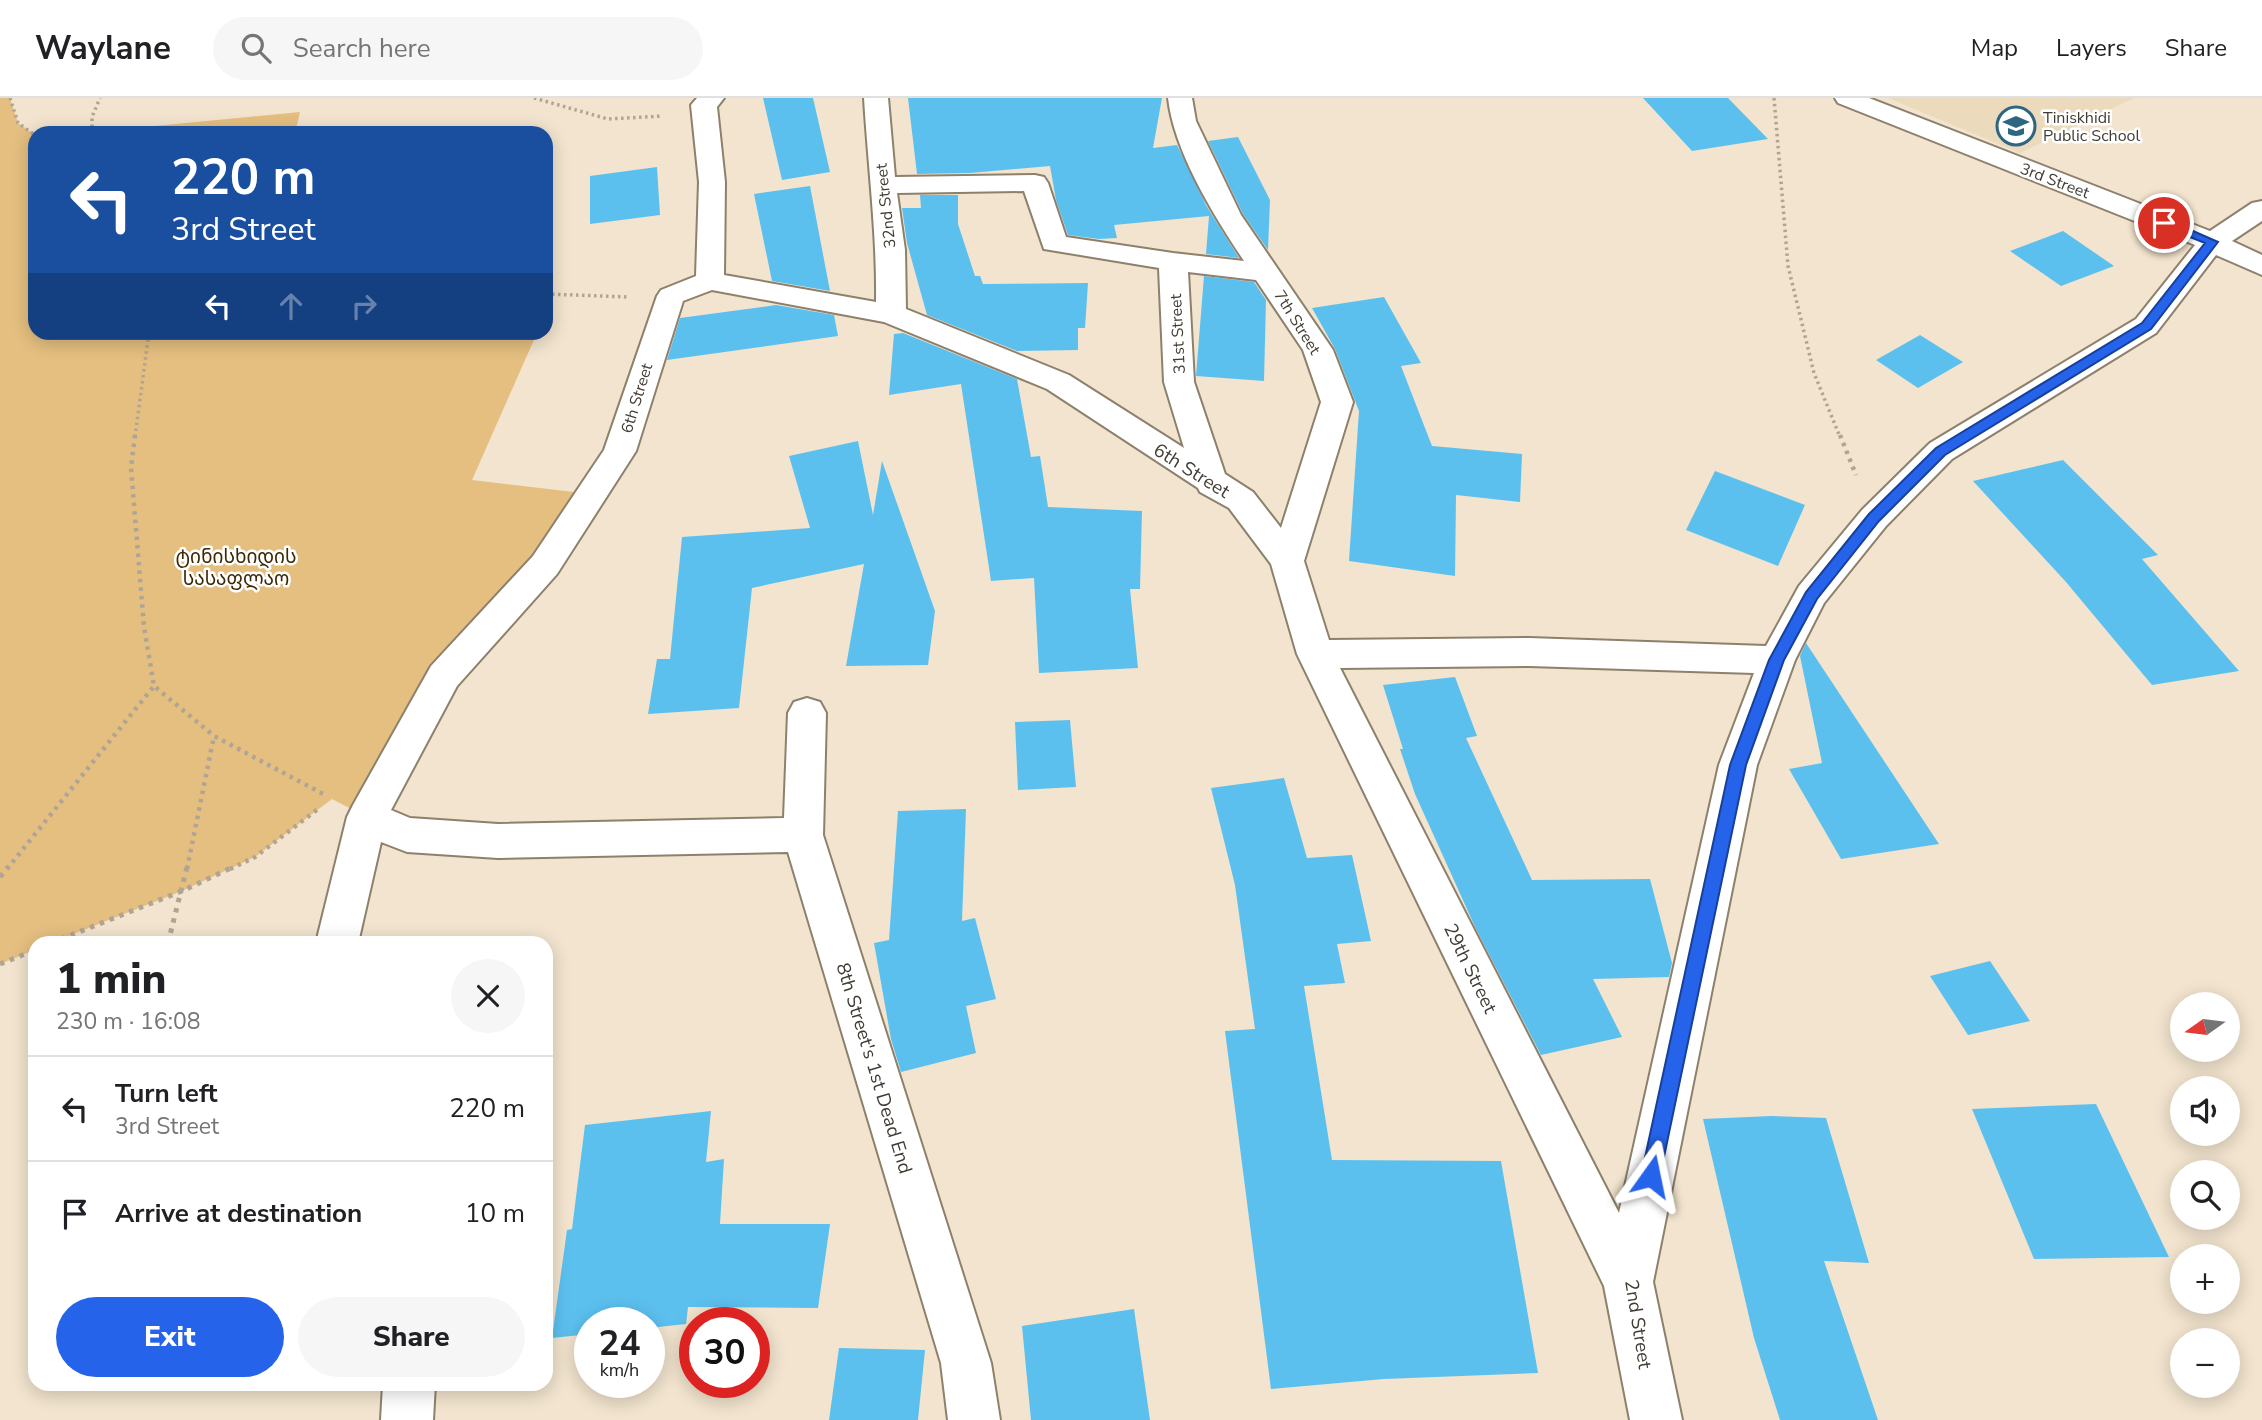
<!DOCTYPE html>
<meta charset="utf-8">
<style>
:root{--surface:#fff;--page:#f6f6f6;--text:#202124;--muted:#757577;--line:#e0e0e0;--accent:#2563eb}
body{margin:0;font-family:"Nunito Sans","Noto Sans Georgian",sans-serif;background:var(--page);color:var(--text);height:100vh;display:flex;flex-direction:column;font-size:26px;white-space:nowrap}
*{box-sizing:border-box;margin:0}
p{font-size:23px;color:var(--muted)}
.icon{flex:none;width:38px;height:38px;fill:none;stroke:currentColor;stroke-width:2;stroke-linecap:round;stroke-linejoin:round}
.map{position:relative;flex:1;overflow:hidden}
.side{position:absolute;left:28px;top:838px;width:525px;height:455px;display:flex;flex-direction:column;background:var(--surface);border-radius:21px;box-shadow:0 4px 18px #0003}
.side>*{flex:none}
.banner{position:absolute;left:28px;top:28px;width:525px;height:214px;border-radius:21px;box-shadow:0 4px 18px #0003;background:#1a4fa0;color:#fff;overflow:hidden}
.needle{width:46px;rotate:256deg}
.controls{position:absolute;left:2170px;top:894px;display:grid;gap:14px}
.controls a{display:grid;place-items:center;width:70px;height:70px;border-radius:50%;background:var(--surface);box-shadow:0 4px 18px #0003;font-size:35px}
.speed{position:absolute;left:574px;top:1209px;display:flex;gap:14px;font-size:35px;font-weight:700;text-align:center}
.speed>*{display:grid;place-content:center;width:91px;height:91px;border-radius:50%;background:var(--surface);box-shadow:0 4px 18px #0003;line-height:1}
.speed small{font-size:18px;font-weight:400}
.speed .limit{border:10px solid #d22;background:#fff;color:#111}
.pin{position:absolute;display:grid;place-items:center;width:60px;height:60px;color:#fff;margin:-30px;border:4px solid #fff;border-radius:50%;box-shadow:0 2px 7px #0007}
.me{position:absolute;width:77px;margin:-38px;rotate:12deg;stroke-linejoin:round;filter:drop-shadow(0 0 5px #0008)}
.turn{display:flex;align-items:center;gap:24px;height:147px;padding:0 28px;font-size:32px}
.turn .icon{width:91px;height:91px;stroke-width:2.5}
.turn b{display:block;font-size:49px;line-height:60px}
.lanes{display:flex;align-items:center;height:66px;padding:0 28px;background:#0003;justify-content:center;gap:35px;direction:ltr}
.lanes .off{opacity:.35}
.round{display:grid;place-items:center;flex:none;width:74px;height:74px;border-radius:37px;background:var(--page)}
.head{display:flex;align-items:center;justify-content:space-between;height:119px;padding:0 28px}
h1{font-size:42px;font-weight:800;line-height:52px}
.button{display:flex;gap:14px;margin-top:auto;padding:14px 28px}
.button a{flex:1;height:80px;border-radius:42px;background:var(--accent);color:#fff;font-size:28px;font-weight:800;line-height:80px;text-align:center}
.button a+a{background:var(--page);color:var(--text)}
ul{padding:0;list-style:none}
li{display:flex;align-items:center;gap:21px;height:105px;padding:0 28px;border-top:2px solid var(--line)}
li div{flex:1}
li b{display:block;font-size:26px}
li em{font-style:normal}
header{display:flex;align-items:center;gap:42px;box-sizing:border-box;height:98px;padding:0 35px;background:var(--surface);border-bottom:2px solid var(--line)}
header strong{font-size:33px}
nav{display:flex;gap:38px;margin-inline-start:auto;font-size:24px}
.search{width:490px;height:63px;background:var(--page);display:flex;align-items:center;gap:18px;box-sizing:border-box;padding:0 24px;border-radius:38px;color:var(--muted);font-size:26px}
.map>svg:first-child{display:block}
.built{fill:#ecdabd}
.green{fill:#e5bf80}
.building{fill:#5cc0ef}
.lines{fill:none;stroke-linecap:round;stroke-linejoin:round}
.street-casing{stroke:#8d806c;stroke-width:4}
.path-far2{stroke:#b0a594;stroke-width:3.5;stroke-dasharray:2.5 3.5;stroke-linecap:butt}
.path-far1{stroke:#b0a594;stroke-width:4.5;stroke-dasharray:3.5 5;stroke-linecap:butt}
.path{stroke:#b0a594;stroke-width:5;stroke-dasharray:4.5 6;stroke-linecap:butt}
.street{fill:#fff;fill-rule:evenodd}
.route{fill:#2563eb;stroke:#184099;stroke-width:2}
.labels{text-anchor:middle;stroke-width:5;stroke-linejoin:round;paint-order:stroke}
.far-poi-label{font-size:16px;fill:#413c33;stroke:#fff;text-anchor:start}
.far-street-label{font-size:16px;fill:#413c33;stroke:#fff}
.street-label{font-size:19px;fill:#413c33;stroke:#fff}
.park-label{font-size:19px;fill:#3c2904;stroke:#fff}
</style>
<header>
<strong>Waylane</strong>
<div class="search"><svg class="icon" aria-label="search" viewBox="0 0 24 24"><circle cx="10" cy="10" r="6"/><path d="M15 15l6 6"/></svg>Search here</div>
<nav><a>Map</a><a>Layers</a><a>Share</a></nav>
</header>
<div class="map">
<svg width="2262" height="1322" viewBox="0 0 2262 1322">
<rect width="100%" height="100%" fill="#f2e4ce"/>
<path class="built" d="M1888,0H2134L2020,55Z"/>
<path class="green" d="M0,0H10L18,25L35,37V234L537,235L472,382L591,396L444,578L367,719L332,701L255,759L182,793L51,845H35V852L0,866Z
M300,14L295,35L92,34Z"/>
<path class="building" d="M763,0H813L830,74L782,82Z
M908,0H1162L1153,50L1177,47L1206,107L1239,160L1206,156L1209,118L1114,127L1117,140L1099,141L1068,137L1056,102L1050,68L970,75L917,76Z
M1643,0H1728L1768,41L1692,53Z
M1238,39L1270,102L1268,152L1243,116L1208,43Z
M657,69L660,117L590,126V78Z
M810,88L830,193L772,183L754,96Z
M920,97H958V126L975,178H980L983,186L1088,185L1085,230H1078V252L1017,253L927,217L907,145L902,110H921Z
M2063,133L2114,168L2061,188L2010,153Z
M1204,178L1254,184L1266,202L1264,283L1196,278Z
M1384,199L1421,265L1401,268L1432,348L1522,356L1520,404L1456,397L1455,478L1349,463L1359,313L1335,251L1312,210Z
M776,207L834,217L838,238L667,262L680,220Z
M903,235L1017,281L1031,359L1040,358L1048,409L1142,413L1140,491H1130L1138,570L1039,575L1034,480L991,483L961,286L889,297L894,236Z
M1920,237L1963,264L1918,290L1876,262Z
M858,343L873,417L882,363L935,513L928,567L846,568L864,466L752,490L739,610L648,616L657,561H670L682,439L810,430L789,358Z
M2063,362L2158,457L2142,461L2239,573L2152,587L2066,484L1973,383Z
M1715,373L1805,407L1778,468L1686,432Z
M1806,545L1939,746L1841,761L1789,671L1822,665L1800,558Z
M1455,579L1477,638L1466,640L1532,782L1650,781L1672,865L1669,879L1593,881L1622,939L1541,957L1476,831L1415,696L1400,651H1403L1383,587Z
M1070,622L1076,689L1018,692L1015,624Z
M1284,680L1307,760L1352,757L1371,843L1337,846L1345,885L1304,888L1332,1062L1501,1063L1538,1275L1384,1281L1271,1291L1225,933L1255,931L1235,787L1211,690Z
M966,711L962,823L975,820L996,901L966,908L976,955L901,974L891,941L874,845L889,842L898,713Z
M1990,863L2030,923L1968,937L1930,878Z
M2096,1006L2169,1159L2034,1161L1972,1011Z
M711,1013L706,1064L724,1061L720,1126H830L818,1210L688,1209L686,1226L649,1230V1225H590V1236L552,1240L567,1132L572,1131L585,1027Z
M1771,1018L1826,1020L1869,1165L1824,1163L1878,1322H1780L1754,1240L1703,1021Z
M1134,1211L1150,1322H1031L1022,1228Z
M839,1250L925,1252L918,1322H829Z"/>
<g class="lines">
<defs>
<path id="street" d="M697,0H724L717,9L725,84L724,177L876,204C877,136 868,68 864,0H888L895,79L1035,77L1044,79L1048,85L1066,139L1173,155L1244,163C1214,118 1174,54 1168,0H1192L1196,23L1241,117L1333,252L1353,304L1304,463L1329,542L1529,540L1766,548L1799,488L1862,412L1930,345L2136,221L2195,147L1838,5L1835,0H1869L2210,133L2252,105L2262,103V123L2232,143L2262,157V177L2216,157L2156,235L1952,361L1886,428L1824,505L1795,562L1757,667L1653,1184L1682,1322H1630L1604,1188L1297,556L1271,466L1229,410L1200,394L1198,390L1047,291L884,224L712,192L683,203L636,353L557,476L457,588L391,712L410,720L498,726L784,720L788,615L794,604L807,600L820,604L826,615L823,737L991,1265L1000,1322H948L941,1265L788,754L498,760L407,754L381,744L358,845H316L347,719L353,707L431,568L533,458L604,352L657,198L661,192L696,178L699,84L691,7ZM1024,93L1044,151L1159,170L1164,284L1184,350L1069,277L906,211L905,152L897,95ZM1188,174L1256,182L1303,252L1321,304L1281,430L1253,394L1225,376L1194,284ZM1529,568L1754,575L1719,667L1619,1115L1340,570Z
M383,1286H435L433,1322H381Z"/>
</defs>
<use href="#street" class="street-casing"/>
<path class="path-far2" d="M10,0L18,25L35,37
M534,0L608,21L663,18
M1774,0L1788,168L1814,275L1840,339
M92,35V19L100,0
M546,196L629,199
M135,339L149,234"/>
<path class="path-far1" d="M135,337L131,370L144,529L154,588L214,638L327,698
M1840,337L1856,377
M7,771L154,588
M187,771L214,638
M230,771L255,759L318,711"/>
<path class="path" d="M0,779L8,769
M51,845L182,793L233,769
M168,845L187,769
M0,866L35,852"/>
<use href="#street" class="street"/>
</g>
<path class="route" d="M2160,122H2168L2218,144L2151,231L1945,357L1879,423L1817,501L1784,562L1746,667L1660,1078L1657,1085L1651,1088L1644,1085L1641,1078L1730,667L1769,562L1806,494L1869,416L1936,350L2142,225L2205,145L2160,127Z"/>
<defs>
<symbol id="school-ring" viewBox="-11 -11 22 22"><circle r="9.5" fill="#fff" stroke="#2e6580" stroke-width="1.5"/><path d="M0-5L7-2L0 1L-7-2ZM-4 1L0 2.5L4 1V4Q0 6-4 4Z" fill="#2e6580"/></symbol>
</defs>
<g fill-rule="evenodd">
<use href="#school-ring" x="1994" y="6" width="44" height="44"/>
</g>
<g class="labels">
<g class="far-poi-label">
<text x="2043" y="25">Tiniskhidi<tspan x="2043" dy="18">Public School</tspan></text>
</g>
<g class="far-street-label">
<text transform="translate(2055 82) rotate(21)" y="6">3rd Street</text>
<text transform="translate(885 108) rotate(-96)" y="6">32nd Street</text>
<text transform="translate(1298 224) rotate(58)" y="6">7th Street</text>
<text transform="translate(1177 236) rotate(-93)" y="6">31st Street</text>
<text transform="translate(636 300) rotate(-73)" y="6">6th Street</text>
</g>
<g class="street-label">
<text transform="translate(1192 372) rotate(32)" y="7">6th Street</text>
<text transform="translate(1471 870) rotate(64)" y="7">29th Street</text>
<text transform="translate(875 970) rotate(73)" y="7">8th Street's 1st Dead End</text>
<text transform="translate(1639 1226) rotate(81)" y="7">2nd Street</text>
</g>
<g class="park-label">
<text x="236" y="465">ტინისხიდის<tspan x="236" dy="22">სასაფლაო</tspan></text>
</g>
</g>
</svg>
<div class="controls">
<a><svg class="needle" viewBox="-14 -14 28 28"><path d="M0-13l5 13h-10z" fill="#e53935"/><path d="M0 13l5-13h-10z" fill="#757577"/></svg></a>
<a><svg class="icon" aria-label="sound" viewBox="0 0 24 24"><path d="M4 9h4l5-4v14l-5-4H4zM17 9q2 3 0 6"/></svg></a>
<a><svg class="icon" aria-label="search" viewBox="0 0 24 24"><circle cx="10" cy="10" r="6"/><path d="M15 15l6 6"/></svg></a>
<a>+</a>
<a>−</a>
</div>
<div class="speed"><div>24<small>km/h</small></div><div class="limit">30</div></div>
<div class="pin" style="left:2164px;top:125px;background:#d93025"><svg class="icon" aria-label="arrive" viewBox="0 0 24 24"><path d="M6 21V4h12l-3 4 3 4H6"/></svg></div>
<svg class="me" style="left:1651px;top:1078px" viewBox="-20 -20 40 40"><path d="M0-17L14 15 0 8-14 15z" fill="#2563eb" stroke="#fff" stroke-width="4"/></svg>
<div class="banner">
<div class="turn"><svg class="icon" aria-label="left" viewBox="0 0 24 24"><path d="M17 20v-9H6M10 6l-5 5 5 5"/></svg><div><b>220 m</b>3rd Street</div></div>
<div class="lanes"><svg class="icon" aria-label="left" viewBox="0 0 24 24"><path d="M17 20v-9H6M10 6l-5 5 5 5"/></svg><svg class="icon off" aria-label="ahead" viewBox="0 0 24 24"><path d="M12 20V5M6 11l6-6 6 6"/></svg><svg class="icon off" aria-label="right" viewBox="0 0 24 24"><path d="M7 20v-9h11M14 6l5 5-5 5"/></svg></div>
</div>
<section class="side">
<div class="head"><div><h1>1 min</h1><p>230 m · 16:08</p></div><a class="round"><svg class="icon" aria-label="close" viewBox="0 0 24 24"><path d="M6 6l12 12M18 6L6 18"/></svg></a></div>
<ul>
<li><svg class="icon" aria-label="left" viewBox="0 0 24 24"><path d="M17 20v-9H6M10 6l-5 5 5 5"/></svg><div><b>Turn left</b><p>3rd Street</p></div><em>220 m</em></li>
<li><svg class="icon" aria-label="arrive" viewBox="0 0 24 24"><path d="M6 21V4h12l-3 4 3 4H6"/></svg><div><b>Arrive at destination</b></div><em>10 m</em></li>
</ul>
<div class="button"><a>Exit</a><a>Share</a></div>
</section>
</div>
